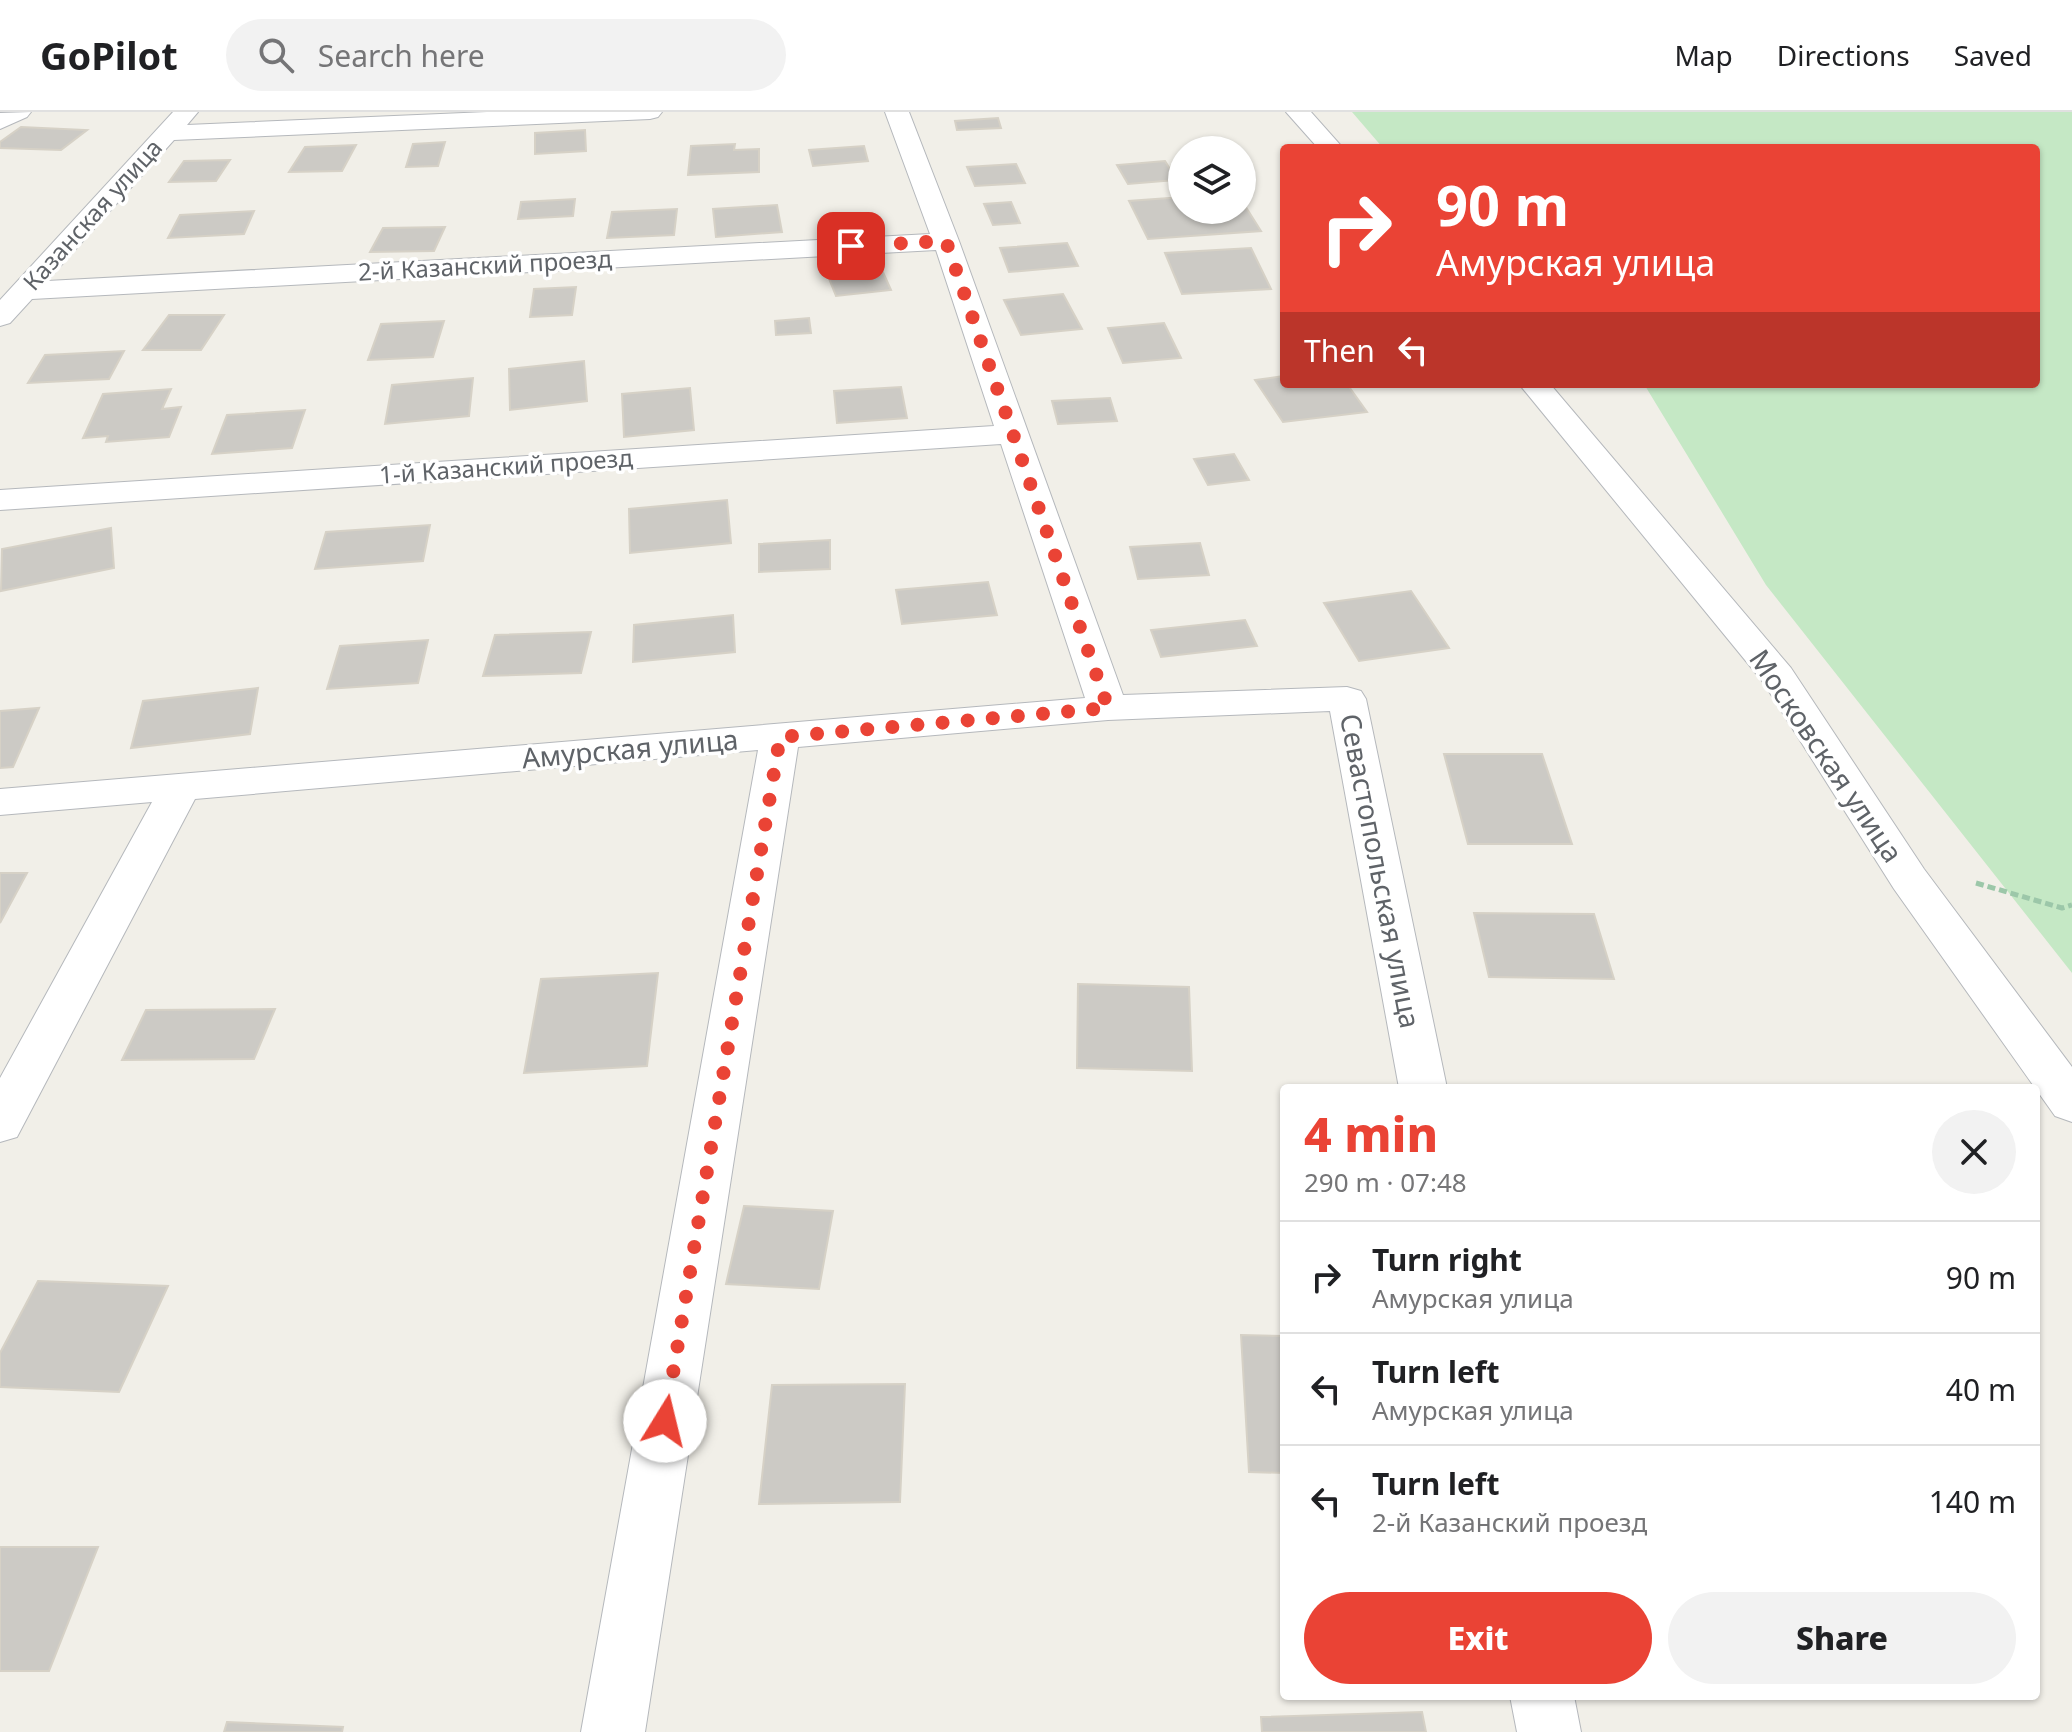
<!DOCTYPE html>
<meta charset="utf-8">
<style>
:root{--surface:#fff;--page:#f2f2f2;--text:#202124;--muted:#757577;--line:#e0e0e0;--accent:#ea4335}
body{margin:0;font-family:"Noto Sans",sans-serif;background:var(--page);color:var(--text);height:100vh;display:flex;flex-direction:column;font-size:30px;white-space:nowrap}
*{box-sizing:border-box;margin:0}
p{font-size:26px;color:var(--muted)}
.icon{flex:none;width:44px;height:44px;fill:none;stroke:currentColor;stroke-width:2;stroke-linecap:round;stroke-linejoin:round}
.map{position:relative;flex:1;overflow:hidden}
.side{position:absolute;left:1280px;top:972px;width:760px;height:616px;display:flex;flex-direction:column;background:var(--surface);border-radius:8px;box-shadow:0 2px 6px #0004}
.side>*{flex:none}
.hud{position:absolute;left:1280px;top:32px;width:760px;height:244px;border-radius:8px;box-shadow:0 2px 6px #0004;background:#ea4335;color:#fff;overflow:hidden}
.buttons{position:absolute;left:1168px;top:24px;display:grid;gap:16px}
.buttons a{display:grid;place-items:center;width:88px;height:88px;border-radius:50%;background:var(--surface);box-shadow:0 2px 6px #0004;font-size:40px}
.pin{position:absolute;display:grid;place-items:center;width:68px;height:68px;color:#fff;margin:-34px;border-radius:16px;box-shadow:0 4px 12px #0006}
.me{position:absolute;width:88px;margin:-44px;rotate:9deg;stroke-linejoin:round;filter:drop-shadow(0 0 6px #0008)}
.turn{display:flex;align-items:center;gap:28px;height:168px;padding:0 24px;font-size:36px}
.turn .icon{width:104px;height:104px;stroke-width:2.5}
.turn b{display:block;font-size:56px;line-height:68px}
.then{display:flex;align-items:center;height:76px;padding:0 24px;background:#0003;gap:16px;font-size:30px}
.round{display:grid;place-items:center;flex:none;width:84px;height:84px;border-radius:42px;background:var(--page)}
.overview{display:flex;align-items:center;justify-content:space-between;height:136px;padding:0 24px}
h1{font-size:48px;font-weight:800;line-height:60px;color:var(--accent)}
.cta{display:flex;gap:16px;margin-top:auto;padding:16px 24px}
.cta a{flex:1;height:92px;border-radius:48px;background:var(--accent);color:#fff;font-size:32px;font-weight:800;line-height:92px;text-align:center}
.cta a+a{background:var(--page);color:var(--text)}
ul{padding:0;list-style:none}
li{display:flex;align-items:center;gap:24px;height:112px;padding:0 24px;border-top:2px solid var(--line)}
li div{flex:1}
li b{display:block;font-size:30px}
li em{font-style:normal}
header{display:flex;align-items:center;gap:48px;box-sizing:border-box;height:112px;padding:0 40px;background:var(--surface);border-bottom:2px solid var(--line)}
header strong{font-size:38px}
nav{display:flex;gap:44px;margin-inline-start:auto;font-size:28px}
.search{width:560px;height:72px;background:var(--page);display:flex;align-items:center;gap:20px;box-sizing:border-box;padding:0 28px;border-radius:44px;color:var(--muted);font-size:30px}
.map>svg:first-child{display:block}
.green{fill:#c5e8c5}
.building{fill:#cccac5;stroke:#d6d1c6;stroke-width:2}
.lines{fill:none;stroke-linecap:round;stroke-linejoin:round}
.minor-casing{stroke:#b5b8bc;stroke-width:2}
.path{stroke:#9cc7a9;stroke-width:5;stroke-dasharray:8 4;stroke-linecap:butt}
.minor{fill:#fff;fill-rule:evenodd}
.route{stroke:#ea4335;stroke-width:14;stroke-dasharray:0 25.2}
.labels{text-anchor:middle;stroke-width:7;stroke-linejoin:round;paint-order:stroke}
.far-street-label{font-size:24px;fill:#5f6368;stroke:#fff}
.street-label{font-size:28px;fill:#5f6368;stroke:#fff}
</style>
<header>
<strong>GoPilot</strong>
<div class="search"><svg class="icon" aria-label="search" viewBox="0 0 24 24"><circle cx="10" cy="10" r="6"/><path d="M15 15l6 6"/></svg>Search here</div>
<nav><a>Map</a><a>Directions</a><a>Saved</a></nav>
</header>
<div class="map">
<svg width="2072" height="1620" viewBox="0 0 2072 1620">
<rect width="100%" height="100%" fill="#f1efe8"/>
<path class="green" d="M1352,0H2072V861L1766,473L1644,272H2036V36H1383Z"/>
<path class="building" d="M998,6L1001,16L957,18L955,9Z
M21,15L87,18L61,38L0,36V30Z
M585,18L586,39L535,42V21Z
M445,30L438,54L406,55L413,32Z
M735,32L734,38L759,37V60L688,63L691,34Z
M356,33L342,59L289,60L305,35Z
M864,34L868,49L813,54L809,38Z
M230,48L216,69L169,70L184,49Z
M1165,49L1177,68L1128,72L1117,53Z
M1016,52L1025,71L975,74L967,55Z
M1182,85V98H1242V89L1261,119L1148,127L1129,89Z
M575,87L573,104L518,107L521,90Z
M1011,90L1020,111L993,113L984,92Z
M777,93L782,120L716,125L713,97Z
M677,97L674,123L607,126L612,100Z
M254,99L244,122L168,126L180,103Z
M445,115L434,139L370,140L383,116Z
M1067,131L1078,154L1009,160L1000,136Z
M1251,136L1271,177L1182,182L1165,141Z
M882,158L891,178L836,184L828,164Z
M576,175L572,203L530,205L534,177Z
M1063,182L1082,217L1021,223L1004,188Z
M169,203H224L201,238H143Z
M809,206L811,221L776,223L775,209Z
M444,209L433,245L368,248L381,212Z
M1164,211L1181,246L1123,251L1108,216Z
M124,239L109,267L28,271L45,243Z
M584,249L587,289L510,298L509,257Z
M1284,264V272H1347L1367,300L1283,310L1255,268Z
M473,266L469,304L385,312L392,273Z
M901,275L907,306L837,311L834,279Z
M690,276L694,318L624,325L622,282Z
M171,277L162,297L181,295L169,325L106,330L108,324L83,326L103,282Z
M1110,286L1117,309L1058,312L1052,289Z
M305,298L292,336L212,342L227,303Z
M1234,342L1249,368L1208,373L1194,347Z
M727,388L731,431L630,441L629,397Z
M430,413L423,449L315,457L326,420Z
M111,416L114,456L1,479L2,437Z
M830,428V457L759,460V432Z
M1200,431L1209,463L1138,467L1130,435Z
M988,470L997,503L902,512L896,478Z
M1411,479L1449,536L1359,549L1324,491Z
M733,503L735,540L633,550L634,513Z
M1245,508L1257,534L1161,545L1151,518Z
M591,520L581,561L483,564L495,523Z
M428,528L418,571L327,577L340,534Z
M258,576L250,622L131,636L143,589Z
M39,596L13,655L0,656V599Z
M1444,642H1542L1572,732H1468Z
M0,761H27L0,811Z
M1474,801L1594,802L1614,867L1489,865Z
M658,861L647,954L524,961L541,867Z
M1078,872L1189,875L1192,959L1077,956Z
M275,897L254,947L122,948L146,898Z
M744,1094L833,1099L819,1177L726,1172Z
M38,1169L168,1174L119,1280L0,1275V1241Z
M1241,1223L1284,1224V1361L1249,1360Z
M905,1272L900,1390L759,1392L772,1273Z
M0,1435H98L49,1559H0Z
M1422,1600L1426,1620H1262L1261,1605Z
M227,1610L343,1615L342,1620H224Z"/>
<g class="lines">
<defs>
<path id="minor" d="M31,0L27,5L0,17V1Z
M173,0H198L187,13L487,0H662L658,5L650,7L174,28L47,169L930,122L885,0H909L959,129L1123,583L1347,575L1361,579L1366,587L1447,976H1399L1330,599L1108,608L798,635L645,1620H581L758,638L195,687L17,1025L0,1030V966L152,690L0,703V677L1085,586L1001,332L0,398V378L994,314L936,138L32,187L10,211L0,214V188Z
M1286,0H1311L1343,36H1318Z
M1519,272H1550L1791,556L1924,757L2072,955V1010L2055,1004L1894,777L1763,570Z
M1510,1584H1574L1581,1620H1517Z"/>
</defs>
<use href="#minor" class="minor-casing"/>
<path class="path" d="M1976,771L2062,796L2072,793"/>
<use href="#minor" class="minor"/>
</g>
<g class="lines">
<path class="route" d="M665,1309L780,625L1108,596L946,129L851,134"/>
</g>
<g class="labels">
<g class="far-street-label">
<text transform="translate(93 103) rotate(-48)" y="8">Казанская улица</text>
<text transform="translate(485 154) rotate(-3)" y="8">2-й Казанский проезд</text>
<text transform="translate(506 355) rotate(-4)" y="8">1-й Казанский проезд</text>
</g>
<g class="street-label">
<text transform="translate(630 637) rotate(-5)" y="10">Амурская улица</text>
<text transform="translate(1826 644) rotate(56)" y="10">Московская улица</text>
<text transform="translate(1380 759) rotate(79)" y="10">Севастопольская улица</text>
</g>
</g>
</svg>
<div class="buttons">
<a><svg class="icon" aria-label="layers" viewBox="0 0 24 24"><path d="M12 4l9 5-9 5-9-5zM3 14l9 5 9-5"/></svg></a>
</div>
<div class="pin" style="left:851px;top:134px;background:#d93025"><svg class="icon" aria-label="arrive" viewBox="0 0 24 24"><path d="M6 21V4h12l-3 4 3 4H6"/></svg></div>
<svg class="me" style="left:665px;top:1309px" viewBox="-20 -20 40 40"><circle r="19" fill="#fff"/><path d="M0-13L10 11 0 6-10 11z" fill="#ea4335"/></svg>
<div class="hud">
<div class="turn"><svg class="icon" aria-label="right" viewBox="0 0 24 24"><path d="M7 20v-9h11M14 6l5 5-5 5"/></svg><div><b>90 m</b>Амурская улица</div></div>
<div class="then">Then<svg class="icon" aria-label="left" viewBox="0 0 24 24"><path d="M17 20v-9H6M10 6l-5 5 5 5"/></svg></div>
</div>
<section class="side">
<div class="overview"><div><h1>4 min</h1><p>290 m · 07:48</p></div><a class="round"><svg class="icon" aria-label="close" viewBox="0 0 24 24"><path d="M6 6l12 12M18 6L6 18"/></svg></a></div>
<ul>
<li><svg class="icon" aria-label="right" viewBox="0 0 24 24"><path d="M7 20v-9h11M14 6l5 5-5 5"/></svg><div><b>Turn right</b><p>Амурская улица</p></div><em>90 m</em></li>
<li><svg class="icon" aria-label="left" viewBox="0 0 24 24"><path d="M17 20v-9H6M10 6l-5 5 5 5"/></svg><div><b>Turn left</b><p>Амурская улица</p></div><em>40 m</em></li>
<li><svg class="icon" aria-label="left" viewBox="0 0 24 24"><path d="M17 20v-9H6M10 6l-5 5 5 5"/></svg><div><b>Turn left</b><p>2-й Казанский проезд</p></div><em>140 m</em></li>
</ul>
<div class="cta"><a>Exit</a><a>Share</a></div>
</section>
</div>
